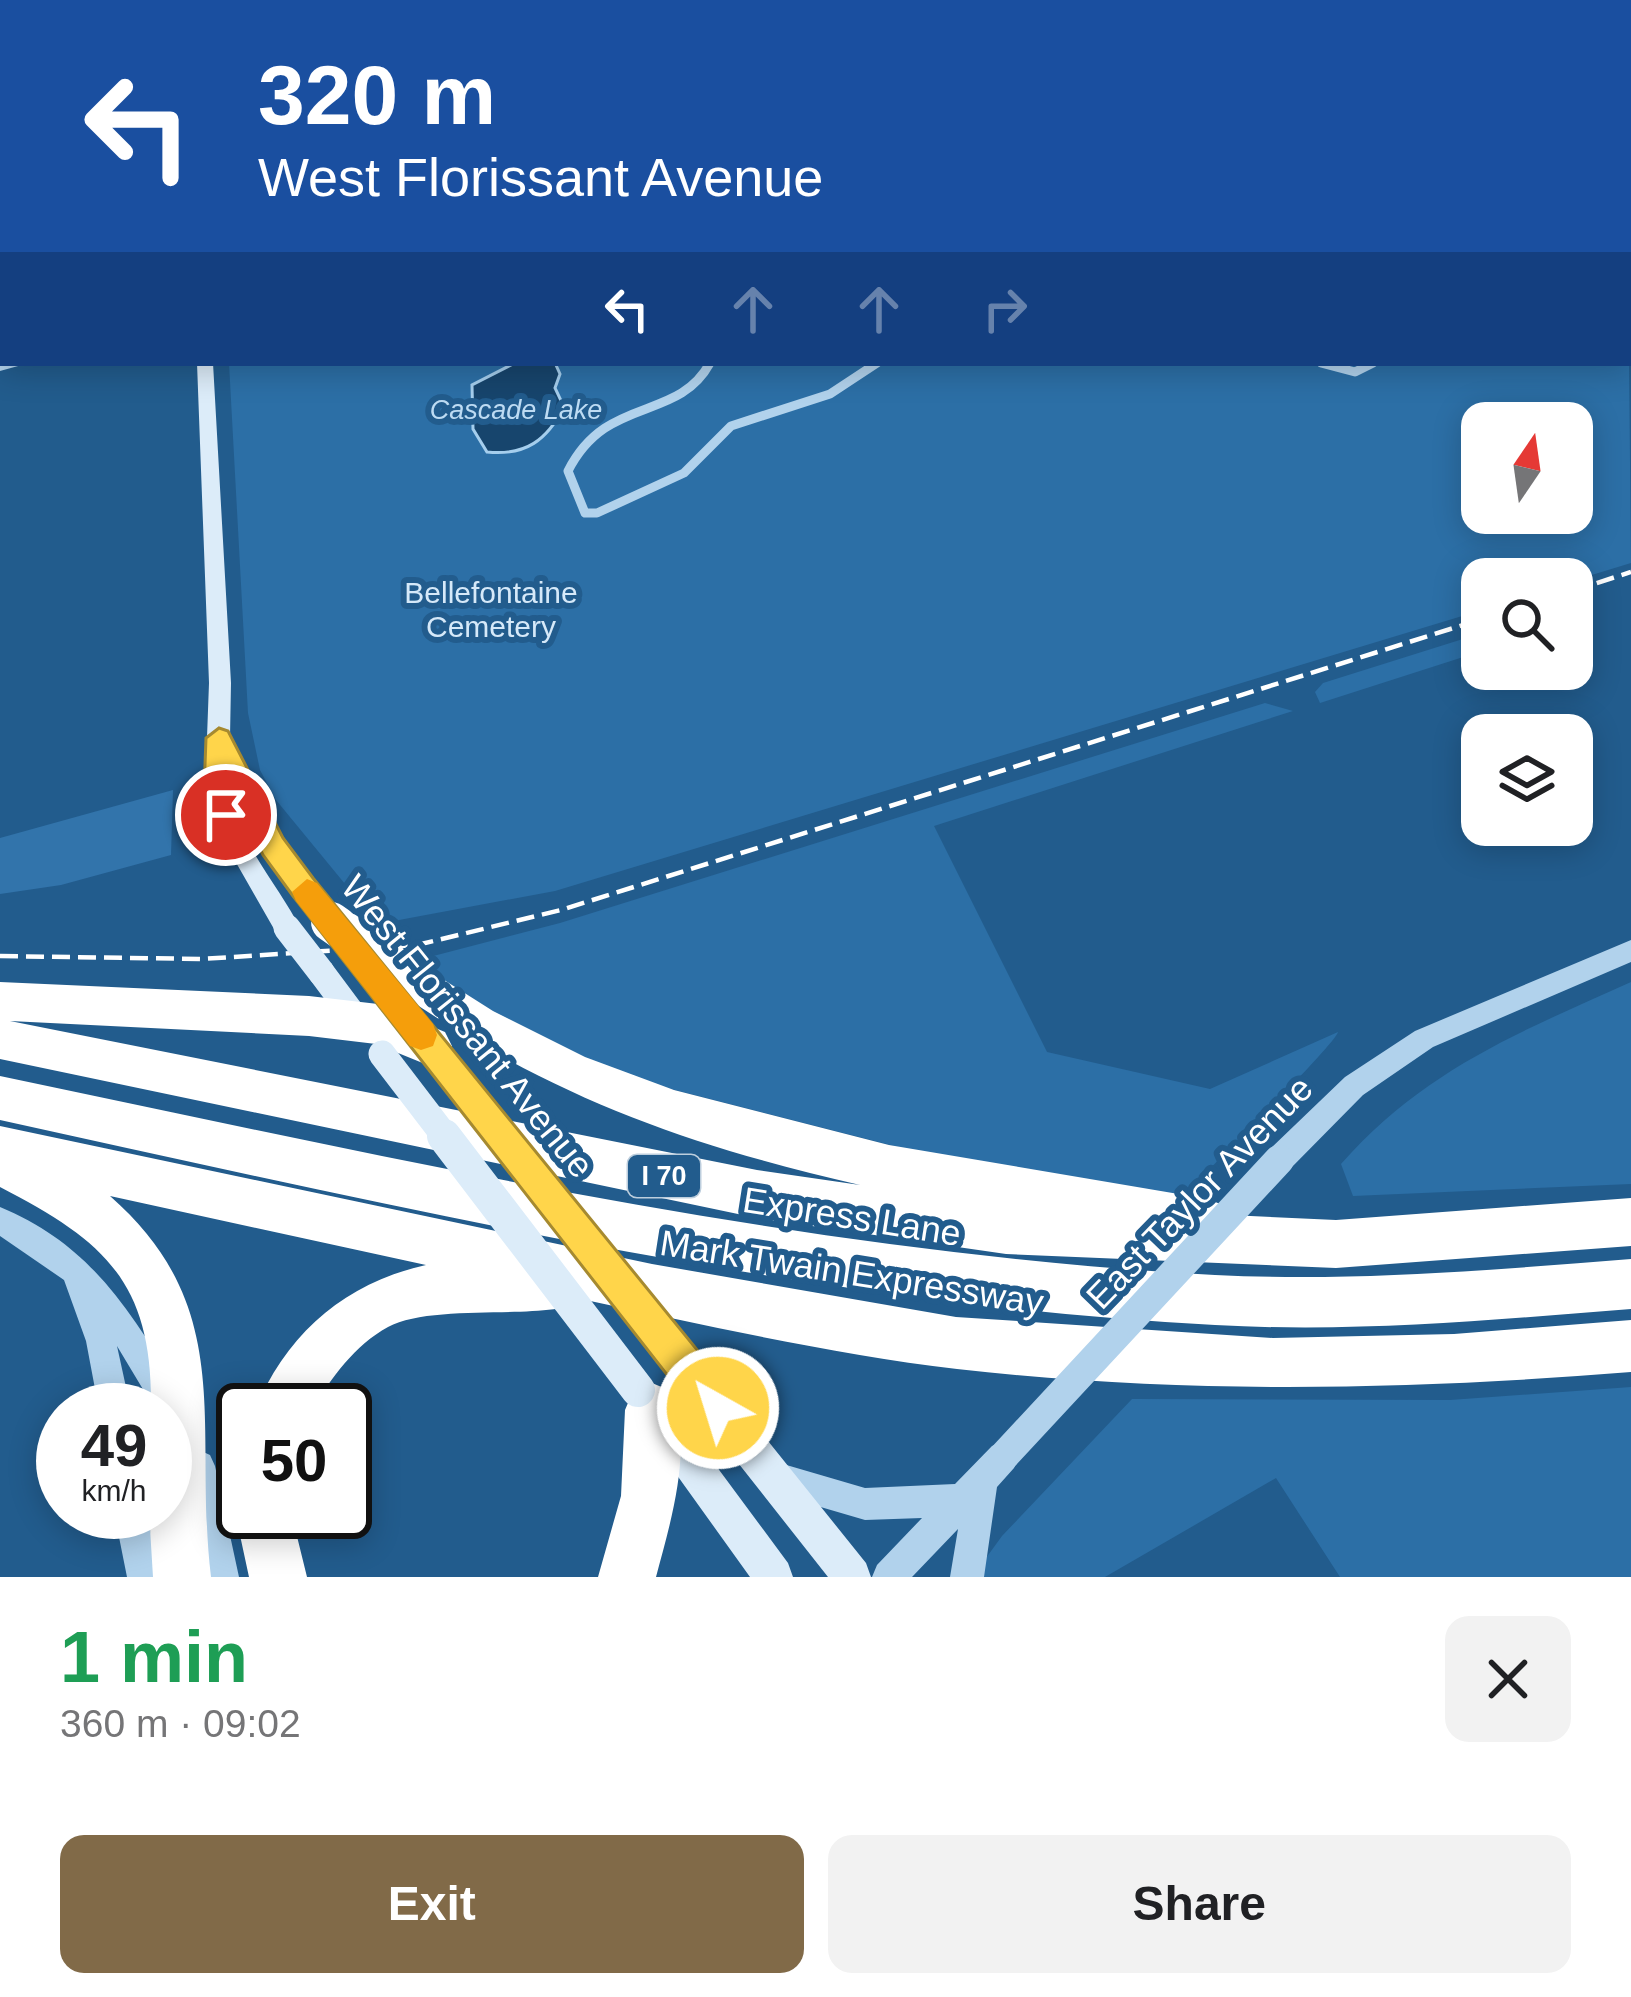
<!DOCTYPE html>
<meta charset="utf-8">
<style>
:root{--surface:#fff;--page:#f2f2f2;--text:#202124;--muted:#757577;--accent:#816a48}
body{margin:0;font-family:Helvetica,sans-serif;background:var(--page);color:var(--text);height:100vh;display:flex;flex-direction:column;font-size:45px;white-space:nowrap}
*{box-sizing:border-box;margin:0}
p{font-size:39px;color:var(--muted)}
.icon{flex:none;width:66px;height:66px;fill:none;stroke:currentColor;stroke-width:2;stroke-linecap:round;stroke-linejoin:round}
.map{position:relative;height:1577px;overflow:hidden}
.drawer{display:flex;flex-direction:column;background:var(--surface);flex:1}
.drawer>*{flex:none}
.banner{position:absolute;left:0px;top:0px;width:1632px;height:366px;box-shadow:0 6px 30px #0003;background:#1a4fa0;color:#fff;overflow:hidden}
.needle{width:78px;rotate:13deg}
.buttons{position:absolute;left:1461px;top:402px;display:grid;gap:24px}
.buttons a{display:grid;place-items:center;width:132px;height:132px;border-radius:24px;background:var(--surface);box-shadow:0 6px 30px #0003;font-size:60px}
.speed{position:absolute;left:36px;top:1383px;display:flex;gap:24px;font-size:60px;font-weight:700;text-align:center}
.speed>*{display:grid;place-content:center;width:156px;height:156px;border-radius:50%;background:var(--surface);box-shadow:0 6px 30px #0003;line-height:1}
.speed small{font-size:30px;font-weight:400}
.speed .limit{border:6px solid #111;border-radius:18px;background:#fff;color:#111}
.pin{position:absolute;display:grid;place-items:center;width:102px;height:102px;color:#fff;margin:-51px;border:6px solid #fff;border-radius:50%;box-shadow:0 3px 12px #0007}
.me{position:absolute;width:132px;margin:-66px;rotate:321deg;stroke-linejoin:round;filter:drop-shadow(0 0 9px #0008)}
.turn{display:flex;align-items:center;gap:42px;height:252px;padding:0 60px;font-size:54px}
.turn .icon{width:156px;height:156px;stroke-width:2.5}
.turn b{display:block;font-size:84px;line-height:102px}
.lanes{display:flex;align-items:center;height:114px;padding:0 60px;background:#0003;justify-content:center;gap:60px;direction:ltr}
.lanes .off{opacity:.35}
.round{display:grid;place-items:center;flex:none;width:126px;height:126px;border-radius:24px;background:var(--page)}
.overview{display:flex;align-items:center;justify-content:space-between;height:204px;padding:0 60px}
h1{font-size:72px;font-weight:600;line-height:90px;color:#1e9e55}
.primary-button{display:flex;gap:24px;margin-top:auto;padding:24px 60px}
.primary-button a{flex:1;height:138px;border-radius:24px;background:var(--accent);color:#fff;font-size:48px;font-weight:600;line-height:138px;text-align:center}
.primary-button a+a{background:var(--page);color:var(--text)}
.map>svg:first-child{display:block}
.green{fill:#2c6fa6;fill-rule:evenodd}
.water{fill:#17456d;stroke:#a5ceed;stroke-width:3}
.building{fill:#3274ab}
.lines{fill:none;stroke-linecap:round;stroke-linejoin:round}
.minor-far2{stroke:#b1d2ec;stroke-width:4.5}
.minor-far1{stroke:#b1d2ec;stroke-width:6}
.minor{stroke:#b1d2ec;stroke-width:9}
.tertiary{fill:#b1d2ec;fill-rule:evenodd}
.secondary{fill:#dcecf9;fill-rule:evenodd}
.motorway{fill:#fff;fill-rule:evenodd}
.rail-far1{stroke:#fff;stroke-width:3;stroke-dasharray:9 4.5;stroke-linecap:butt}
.rail{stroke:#fff;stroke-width:4.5;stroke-dasharray:18 8;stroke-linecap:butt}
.tertiary-bridge{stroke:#b1d2ec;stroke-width:30}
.secondary-bridge-far1{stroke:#dcecf9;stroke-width:27}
.secondary-bridge{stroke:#dcecf9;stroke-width:34}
.motorway-bridge{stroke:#fff;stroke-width:40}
.route{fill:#ffd54a;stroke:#a68a30;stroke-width:3}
.slow{fill:#f59e0b}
.labels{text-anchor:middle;stroke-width:12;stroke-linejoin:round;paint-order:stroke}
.far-water-label{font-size:27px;font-style:italic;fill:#bddbf3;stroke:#225c8d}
.shield{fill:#225c8d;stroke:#bdcedd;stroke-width:3}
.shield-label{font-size:27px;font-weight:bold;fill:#fff}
.park-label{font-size:30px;fill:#d6e9f9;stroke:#225c8d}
.near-street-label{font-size:36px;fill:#fff;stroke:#225c8d}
</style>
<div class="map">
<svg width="1631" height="1577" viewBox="0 0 1631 1577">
<rect width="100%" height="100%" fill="#225c8d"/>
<path class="green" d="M207,0H1208L1212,3H207Z
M1629,361L1631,563L1572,581L1482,579V610L555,891L383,923L359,901L276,800L260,770L248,713L229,363ZM1482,423H1572V513H1482Z
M1482,633V651L1320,703L1315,692L1323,683Z
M1265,703L1293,711L934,826L1047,1052L1210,1089L1338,1032C1335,1045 1199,1179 1178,1201L1071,1191L585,1067L430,973L418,960L560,923Z
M1631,982V1184L1353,1196L1341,1164C1425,1069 1518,1033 1631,982Z
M1631,1387V1577H1340L1276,1478L1105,1577H982L986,1558L1002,1536L1132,1399L1450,1400Z"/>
<path class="water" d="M515,363H555L560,374L555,388L564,407C547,440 526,456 487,452L473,429L472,385Z"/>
<path class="building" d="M173,790L171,855L61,885L0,894V838Z"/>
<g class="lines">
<path class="minor-far2" d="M72,3L101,0
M547,3L551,0
M651,3L657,0
M724,3L732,0"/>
<path class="minor-far1" d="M0,279L3,268"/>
<path class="minor" d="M710,363C677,423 607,394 568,471L585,513H597L684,473L731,426L830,394L877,363
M1321,363L1355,372L1373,363"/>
<path class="tertiary" d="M0,363L3,362L29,363L0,371Z
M1631,940V962L1433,1047L1363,1095L1289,1170L1279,1174L1269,1170L1265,1160L1269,1150L1345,1077L1415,1031Z
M0,1207C89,1244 127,1306 175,1384L179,1395L175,1406L165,1410L153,1406L117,1346L131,1410H99L86,1341L64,1280L0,1236Z
M1003,1441L1014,1446L1019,1457L1014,1468L997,1487L984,1577H950L958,1529L912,1577H872L877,1565L922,1518L865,1520L783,1496L772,1491L767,1480L772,1469L783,1464L865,1488L955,1484L992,1446Z
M199,1450L210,1455L215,1466L239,1577H205L183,1466L188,1455Z
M114,1512H146L161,1577H127Z"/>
<path class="secondary" d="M185,0H195V3H185Z
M1214,0H1224L1227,3H1217Z
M3,50V56L0,57V51Z
M1629,344L1631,345V355L1629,354Z
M197,363H213L231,683L230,737L282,839L340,914L344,922L340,930L331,934L322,930L264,853L229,782C228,830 280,886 300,928L296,936L287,940L278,936L222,838L205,792L209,683Z
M367,955L377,958L436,1031L440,1041L436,1051L426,1055L416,1051L357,976L353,967L357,958Z
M321,960L331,963L369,1014L373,1023L369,1032L359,1036L349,1032L311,981L307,972L311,963Z
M718,1390L731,1395L866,1563L871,1577H828L705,1421L700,1408L705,1395Z
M664,1408L677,1413L788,1563L793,1577H750L651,1439L646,1426L651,1413Z"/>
<path class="motorway" d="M392,947L493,1011L585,1057L674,1090L889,1145L1208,1199L1225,1206L1229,1215L1336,1220L1631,1198V1246L1336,1268L1006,1254L757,1218L0,1059V982L309,996L378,1004L445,1032L452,1046L445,1060L430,1066L376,1044L309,1036L10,1021L757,1170L860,1185C673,1142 535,1090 378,978L372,965L378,952Z
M0,1076C402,1160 803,1253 1215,1275C1354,1282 1493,1270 1631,1259V1309C1493,1320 1354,1333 1215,1325C803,1303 402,1208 0,1120Z
M0,1126L652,1264L956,1317L1273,1338L1454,1334L1631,1320V1372C1406,1390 1182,1395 957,1369C832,1354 704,1325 581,1299C559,1323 435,1301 388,1327C355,1345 331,1378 312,1410H255C287,1333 345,1283 426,1265L110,1196C239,1309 193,1427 211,1577H153L149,1512H165V1410H151C153,1284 107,1242 0,1187Z
M652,1383L671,1391C694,1448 671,1520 656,1577H598L621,1496L625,1410L633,1391Z
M243,1492V1512H291L307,1577H249L235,1512Z"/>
<path class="rail-far1" d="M1469,0L1474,3"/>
<path class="rail" d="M1572,591L1631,572
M0,956L202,959L417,945L561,910L1482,619"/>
<path class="tertiary-bridge" d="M1003,1457L1279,1160"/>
<path class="secondary-bridge-far1" d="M287,928L321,972
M382,1054L447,1139
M446,1066L504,1139"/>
<path class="secondary-bridge" d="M444,1136L638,1390
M501,1136L718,1408"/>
<path class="motorway-bridge" d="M331,922L392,965"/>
</g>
<path class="route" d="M219,728L228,731L283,838L313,878L733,1394L738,1408L733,1422L718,1428L704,1422L293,896L263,855L231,790L240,815L235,823H216L204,792L206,738Z"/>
<path class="slow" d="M307,879L317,883L433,1024L437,1035L433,1046L421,1050L410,1046L296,901L292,892Z"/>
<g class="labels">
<g class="far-water-label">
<text x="516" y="419">Cascade Lake</text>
</g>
<rect class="shield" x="628" y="1155" width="72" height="42" rx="9"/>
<g class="shield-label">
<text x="664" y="1185">I 70</text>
</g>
<g class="park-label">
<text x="491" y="603">Bellefontaine<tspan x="491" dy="34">Cemetery</tspan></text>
</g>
<g class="near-street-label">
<text transform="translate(468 1026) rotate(51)" y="13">West Florissant Avenue</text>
<text transform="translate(1199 1192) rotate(-46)" y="13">East Taylor Avenue</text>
<text transform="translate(852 1216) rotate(9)" y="13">Express Lane</text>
<text transform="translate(852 1272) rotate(9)" y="13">Mark Twain Expressway</text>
</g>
</g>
</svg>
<div class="buttons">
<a><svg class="needle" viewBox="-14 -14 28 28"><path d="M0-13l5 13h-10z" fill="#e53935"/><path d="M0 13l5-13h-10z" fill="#757577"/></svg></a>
<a><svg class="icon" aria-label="search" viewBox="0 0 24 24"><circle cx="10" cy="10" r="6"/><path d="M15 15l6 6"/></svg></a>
<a><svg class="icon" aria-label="layers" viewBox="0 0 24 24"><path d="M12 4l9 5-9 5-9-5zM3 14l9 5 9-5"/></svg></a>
</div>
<div class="speed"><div>49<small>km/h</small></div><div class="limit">50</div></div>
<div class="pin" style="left:226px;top:815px;background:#d93025"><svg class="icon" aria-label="arrive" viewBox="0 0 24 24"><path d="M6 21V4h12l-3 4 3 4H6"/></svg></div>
<svg class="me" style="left:718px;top:1408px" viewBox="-20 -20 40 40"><circle r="17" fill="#ffd54a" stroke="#fff" stroke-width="3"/><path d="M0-11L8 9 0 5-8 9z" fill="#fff"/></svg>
<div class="banner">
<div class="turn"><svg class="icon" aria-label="left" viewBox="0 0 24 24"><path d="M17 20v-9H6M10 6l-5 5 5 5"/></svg><div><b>320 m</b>West Florissant Avenue</div></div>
<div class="lanes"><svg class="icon" aria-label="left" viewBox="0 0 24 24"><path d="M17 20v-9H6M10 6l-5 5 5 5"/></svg><svg class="icon off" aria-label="ahead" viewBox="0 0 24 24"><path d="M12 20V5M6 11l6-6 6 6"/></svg><svg class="icon off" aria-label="ahead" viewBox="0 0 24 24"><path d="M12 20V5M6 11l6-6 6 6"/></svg><svg class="icon off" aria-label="right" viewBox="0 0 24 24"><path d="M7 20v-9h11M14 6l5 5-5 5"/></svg></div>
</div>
</div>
<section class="drawer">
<div class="overview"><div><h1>1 min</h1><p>360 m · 09:02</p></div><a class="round"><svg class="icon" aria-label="close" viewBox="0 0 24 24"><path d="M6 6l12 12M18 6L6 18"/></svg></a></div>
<div class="primary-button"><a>Exit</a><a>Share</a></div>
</section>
